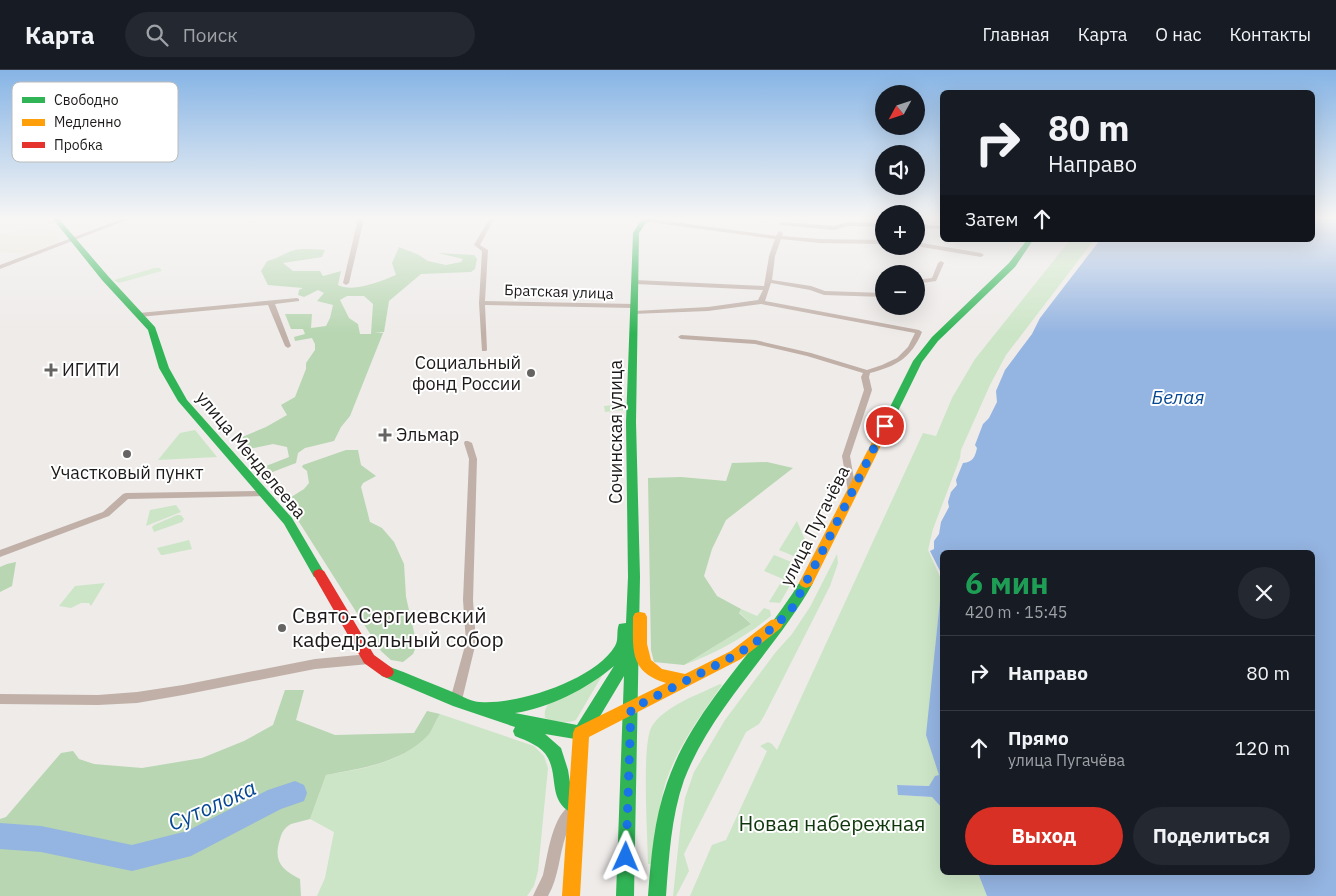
<!DOCTYPE html>
<html lang="ru">
<meta charset="utf-8">
<style>
:root{--surface:#171b24;--page:#242831;--text:#f1f3f6;--muted:#9ea1a6;--line:#363941;--accent:#d93025}
body{margin:0;font-family:"IBM Plex Sans",sans-serif;background:var(--page);color:var(--text);height:100vh;display:flex;flex-direction:column;font-size:19px;white-space:nowrap}
*{box-sizing:border-box;margin:0}
p{font-size:16px;color:var(--muted)}
.icon{flex:none;width:28px;height:28px;fill:none;stroke:currentColor;stroke-width:2;stroke-linecap:round;stroke-linejoin:round}
.map{position:relative;flex:1;overflow:hidden}
.details{position:absolute;left:940px;top:480px;width:375px;height:325px;display:flex;flex-direction:column;background:var(--surface);border-radius:8px;box-shadow:0 5px 20px #0002}
.details>*{flex:none}
.guide{position:absolute;left:940px;top:20px;width:375px;height:152px;border-radius:8px;box-shadow:0 5px 20px #0002;background:#171b24;color:var(--text);overflow:hidden}
.needle{width:32px;rotate:230deg}
.buttons{position:absolute;left:875px;top:15px;display:grid;gap:10px}
.buttons a{display:grid;place-items:center;width:50px;height:50px;border-radius:50%;background:var(--surface);box-shadow:0 5px 20px #0002;font-size:25px}
.pin{position:absolute;display:grid;place-items:center;width:42px;height:42px;color:#fff;margin:-21px;border:2px solid #fff;border-radius:50%;box-shadow:0 1px 5px #0007}
.me{position:absolute;width:55px;margin:-28px;rotate:1deg;stroke-linejoin:round;filter:drop-shadow(0 0 4px #0008)}
.turn{display:flex;align-items:center;gap:18px;height:105px;padding:0 25px;font-size:22px}
.turn .icon{width:65px;height:65px;stroke-width:2.5}
.turn b{display:block;font-size:35px;line-height:42px}
.then{display:flex;align-items:center;height:48px;padding:0 25px;background:#0003;gap:10px;font-size:19px}
.round{display:grid;place-items:center;flex:none;width:52px;height:52px;border-radius:26px;background:var(--page)}
.summary{display:flex;align-items:center;justify-content:space-between;height:85px;padding:0 25px}
h1{font-size:30px;font-weight:700;line-height:38px;color:#1e9e55}
.button{display:flex;gap:10px;margin-top:auto;padding:10px 25px}
.button a{flex:1;height:58px;border-radius:30px;background:var(--accent);color:#fff;font-size:20px;font-weight:700;line-height:58px;text-align:center}
.button a+a{background:var(--page);color:var(--text)}
ul{padding:0;list-style:none}
li{display:flex;align-items:center;gap:15px;height:75px;padding:0 25px;border-top:1px solid var(--line)}
li div{flex:1}
li b{display:block;font-size:19px}
li em{font-style:normal}
header{display:flex;align-items:center;gap:30px;box-sizing:border-box;height:70px;padding:0 25px;background:var(--surface);border-bottom:1px solid var(--line)}
header strong{font-size:24px}
nav{display:flex;gap:28px;margin-inline-start:auto;font-size:18px}
.search{width:350px;height:45px;background:var(--page);display:flex;align-items:center;gap:12px;box-sizing:border-box;padding:0 18px;border-radius:28px;color:var(--muted);font-size:19px}
.map>svg:first-child{display:block}
.industrial{fill:#ece6d9}
.green{fill:#cce5c6}
.forest{fill:#b7d6b1;fill-rule:evenodd}
.water{fill:#94b4e1}
.lines{fill:none;stroke-linecap:round;stroke-linejoin:round}
.river{fill:#94b4e1;fill-rule:evenodd}
.street{fill:#c0b0a8;fill-rule:evenodd}
.fast{fill:#30b455;fill-rule:evenodd}
.slow{fill:#ff9f0a;fill-rule:evenodd}
.jam{fill:#e5322d;fill-rule:evenodd}
.route{stroke:#1a73e8;stroke-width:9;stroke-dasharray:0 16.2}
.poi-dot{fill:#666462;stroke:#fff;stroke-width:2}
.labels{text-anchor:middle;stroke-width:4;stroke-linejoin:round;paint-order:stroke}
.far-street-label{font-size:15px;fill:#1d1b19;stroke:#fff}
.poi-label{font-size:18px;fill:#1d1b19;stroke:#fff;text-anchor:start}
.street-label{font-size:18px;fill:#1d1b19;stroke:#fff}
.water-label{font-size:19px;font-style:italic;fill:#064793;stroke:#fff}
.near-poi-label{font-size:21px;fill:#1d1b19;stroke:#fff;text-anchor:start}
.near-park-label{font-size:21px;fill:#0f370c;stroke:#fff}
.near-water-label{font-size:22px;font-style:italic;fill:#064793;stroke:#fff}
.key{fill:#fff;stroke:#bbbbba;stroke-width:1}
.key-label{font-size:14px;fill:#1d1b19}
</style>
<header>
<strong>Карта</strong>
<div class="search"><svg class="icon" aria-label="search" viewBox="0 0 24 24"><circle cx="10" cy="10" r="6"/><path d="M15 15l6 6"/></svg>Поиск</div>
<nav><a>Главная</a><a>Карта</a><a>О нас</a><a>Контакты</a></nav>
</header>
<div class="map">
<svg width="1336" height="826" viewBox="0 0 1336 826">
<rect width="100%" height="100%" fill="#eeebe9"/>
<path class="industrial" d="M36,157L53,160L61,172L25,184L0,182V164Z"/>
<path class="green" d="M1070,170H1094L1006,285L990,315L961,380L960,388L933,459L928,480L942,511L935,580L939,706H935L930,716L897,715L899,725L932,727L942,738V802L978,803L987,826H690L712,775L726,770L767,681L760,676L768,672L772,674L777,680L923,363L936,366L952,328L975,289Z
M154,198H160L162,201L119,213L114,210Z
M622,308L623,340L605,342L604,336L616,335L615,309Z
M195,360L217,387L158,390L180,363Z
M176,435L181,442L146,456L150,440Z
M177,445H181L184,449L182,452L154,462L152,457L154,455Z
M797,451L805,470L803,483L796,487L779,480Z
M189,470L192,479L163,485H161L157,478Z
M837,484L838,493L830,516L764,646L759,654L746,662L684,784L689,801L676,826H673L681,751L685,728L694,702L725,650L775,583L792,564L810,537Z
M774,485L794,493L798,501L780,533L769,532L783,509L764,501Z
M105,513L91,536L89,533H81L71,538L59,536L75,516Z
M764,538L770,540L771,546C744,568 716,583 684,595L751,554L739,542L741,539L757,546Z
M603,604L576,650C567,654 554,652 545,648C544,640 546,637 551,631Z
M720,614L722,615C701,645 678,676 666,711C658,737 656,767 651,794H648C648,768 641,674 652,656C666,635 698,625 720,614Z
M440,644L534,676L544,686L548,698L538,801L534,816L527,826H317L325,808L334,762L310,749L326,705C362,699 403,693 428,664C433,658 436,650 440,644Z"/>
<path class="forest" d="M399,177L419,185L428,191L446,195L461,192L463,189L438,183L474,185L477,189L475,199L471,202L421,204L389,231L384,262L374,263H383L350,346L341,357L334,371L305,378L298,383L296,393L262,406L256,400L289,387L287,377L273,374L249,379L240,368L266,357L287,345L281,335L295,327L306,299V293L315,280V274L312,268L295,271L294,267L305,264L303,259H291L285,244H312L311,258L326,256L330,248L333,235L317,231L324,223L318,220L304,227L298,225L299,220L303,218L268,215L261,201L267,191C276,189 281,185 289,182C299,177 314,179 325,180L322,187L283,193L293,201H320L323,206L341,201L338,215C354,223 381,211 396,205L392,193ZM347,226H364L373,234L371,264H360L358,254L349,248L340,230Z
M346,380H358L361,395L376,406L363,413L361,417L370,452L382,458L394,472L404,494L406,527L417,575L413,584L403,592L391,590L381,581L287,433L288,429L304,419L309,413L307,401L302,397L303,395Z
M767,392L793,398L726,450L712,479L704,506L717,526L741,539L739,543L751,554L684,595L654,592L651,580L648,408L681,407L726,411L732,393Z
M16,492L12,516L0,522V497L7,494Z
M285,620H304L296,650L335,665L414,663L427,641L440,644C436,650 433,658 429,664C403,693 362,698 326,705L310,749C304,751 297,752 291,754C284,758 282,762 280,769C273,791 281,799 300,809L301,826H0V749L6,747L61,683L73,681L79,689L94,694L142,698L202,688L244,671L273,655Z"/>
<path class="water" d="M1313,149H1336V826H987L978,803L1312,802V482H942V738L932,727L898,725L897,715L929,716L935,706L939,705L926,665L942,511L941,503L930,481L934,479V471L939,464L941,452L949,437L948,432L951,422L957,415L956,410L963,393C973,392 975,387 977,378L975,375L983,354L989,348L997,332L996,321L1005,300L1032,264L1040,248L1100,170H1312Z"/>
<g class="lines">
<path class="river" d="M295,711L304,715L307,723L304,731L281,739L191,786L132,801L41,782L0,779V753L41,756L132,775L187,761L268,720Z"/>
<path class="street" d="M122,149H129L0,199V195Z
M358,149H364L349,213L346,215L343,213Z
M489,149H494L480,175L488,180L485,231L634,234L637,236L634,238L485,235L487,280L486,281H482L479,233L482,181L474,175Z
M639,149H651L776,166L778,162L780,161L783,163L782,166L820,169L884,170V174L820,173L781,169L775,186L772,210L811,216L825,221L884,223V227L824,225L810,220L771,213L765,231L919,260L922,262C911,288 897,296 870,303L869,307L872,320L850,386L856,421L855,423H849L848,421L842,386L864,320L861,307L863,303L807,286L755,274L681,269L678,267L681,265L755,270L811,283L867,300L882,295L897,288L908,277L915,263L761,234L708,241L632,244V242L634,241L708,237L758,230L763,220L635,214L632,212L635,210L764,216L769,186L775,169L642,151Z
M782,152L834,156L848,152L884,153V157L848,156L834,160L780,155L779,154Z
M916,154L942,156V159L916,158Z
M916,172L981,183L984,185L981,187L916,176Z
M941,191L944,193L936,211L916,214V210L932,208L938,193Z
M297,228L299,229V231L275,234L291,276L288,278L285,276L268,235L139,247L136,245L139,243Z
M465,371H468L472,373L477,389L473,530L476,572L462,630L460,634L456,635L452,634L450,630L466,572L463,530L469,389L464,373Z
M264,421L267,422L268,424L267,426L128,429L109,446L0,487V480L103,442L123,424L126,423Z
M369,584L373,586L375,589L373,592L369,594L315,599L183,625L137,633L98,635L0,634V624L98,625L137,622L183,615L315,589Z
M573,734L578,736L580,741C576,750 569,756 566,765C559,785 559,807 548,826H533C536,819 540,812 543,805C548,785 552,743 573,734Z"/>
<path class="fast" d="M53,149H59L108,206L155,257L169,298L187,330L292,448L325,504L324,507H314L284,454L178,331L159,298L148,260L102,210Z
M645,149H652L645,154L639,163L636,352L640,507L634,826H616L624,606L587,668L581,670L545,664L561,678L568,700L571,719L582,731L585,737L582,743L576,745C547,733 559,709 548,688C542,676 527,671 515,666L513,661L515,657L453,636L382,606L380,602L382,598L387,596C410,604 432,614 455,623C462,626 472,632 480,632C517,635 595,610 615,576C619,570 616,561 619,554L626,553L628,507L626,352L633,163L640,152ZM614,596L577,655L515,643C549,638 587,619 614,596Z
M1027,170H1033L1015,197L938,271L922,292L898,341L893,344L889,343L888,341L913,291L932,267L1009,193Z
M806,508L811,510L813,513C775,581 712,637 684,710C671,747 669,787 666,826H648C651,788 654,749 667,713C693,637 760,578 801,510Z"/>
<path class="slow" d="M893,338L898,341L813,513L811,516L806,518L801,516L799,513L888,341Z
M640,542L645,543L647,547V574L651,590L662,599L685,604L731,581L771,550L776,549L781,550L783,554L781,558L741,589L589,667L580,826H562L573,663L575,658L666,613C629,602 633,580 633,547L635,543Z"/>
<path class="jam" d="M319,499L324,501L374,585L392,598L394,602L392,606L387,608L382,606L364,593L313,504L314,501Z"/>
</g>
<linearGradient id="sky" x2="0" y2="1"><stop stop-color="#86b4e5"/><stop offset="0.56" stop-color="#f7f6f5"/><stop offset="1" stop-color="#f7f6f5" stop-opacity="0"/></linearGradient>
<rect width="1336" height="264" fill="url(#sky)"/>
<g class="lines">
<path class="route" d="M626,787L631,639L736,585L756,572L790,542L822,482L885,356"/>
</g>
<g class="poi-dot">
<path d="M48.5 292.5h5v5h5v5h-5v5h-5v-5h-5v-5h5z"/>
<circle cx="531" cy="303" r="5"/>
<path d="M382.5 357.5h5v5h5v5h-5v5h-5v-5h-5v-5h5z"/>
<circle cx="127" cy="384" r="5"/>
<circle cx="282" cy="558" r="5"/>
</g>
<g class="labels">
<g class="far-street-label">
<text transform="translate(559 222) rotate(2)" y="5">Братская улица</text>
</g>
<g class="poi-label">
<text x="521" y="299" text-anchor="end">Социальный<tspan x="521" dy="21">фонд России</tspan></text>
<text x="62" y="306">ИГИТИ</text>
<text x="396" y="371">Эльмар</text>
<text x="127" y="409" text-anchor="middle">Участковый пункт</text>
</g>
<g class="street-label">
<text transform="translate(616 362) rotate(-90)" y="6">Сочинская улица</text>
<text transform="translate(251 385) rotate(50)" y="6">улица Менделеева</text>
<text transform="translate(815 456) rotate(-63)" y="6">улица Пугачёва</text>
</g>
<g class="water-label">
<text x="1178" y="334">Белая</text>
</g>
<g class="near-poi-label">
<text x="292" y="553">Свято-Сергиевский<tspan x="292" dy="24">кафедральный собор</tspan></text>
</g>
<g class="near-park-label">
<text x="832" y="761">Новая набережная</text>
</g>
<g class="near-water-label">
<text transform="translate(212 735) rotate(-24)" y="8">Сутолока</text>
</g>
</g>
<rect x="12" y="12" width="166" height="80" rx="8" class="key"/>
<rect x="22" y="27" width="23" height="6" fill="#30b455"/>
<rect x="22" y="49" width="23" height="7" fill="#ff9f0a"/>
<rect x="22" y="72" width="23" height="6" fill="#e5322d"/>
<g class="key-label">
<text x="54" y="35">Свободно</text>
<text x="54" y="57">Медленно</text>
<text x="54" y="80">Пробка</text>
</g>
</svg>
<div class="buttons">
<a><svg class="needle" viewBox="-14 -14 28 28"><path d="M0-13l5 13h-10z" fill="#e53935"/><path d="M0 13l5-13h-10z" fill="#9ea1a6"/></svg></a>
<a><svg class="icon" aria-label="sound" viewBox="0 0 24 24"><path d="M4 9h4l5-4v14l-5-4H4zM17 9q2 3 0 6"/></svg></a>
<a>+</a>
<a>−</a>
</div>
<div class="pin" style="left:885px;top:356px;background:#d93025"><svg class="icon" aria-label="arrive" viewBox="0 0 24 24"><path d="M6 21V4h12l-3 4 3 4H6"/></svg></div>
<svg class="me" style="left:626px;top:787px" viewBox="-20 -20 40 40"><path d="M0-17L14 15 0 8-14 15z" fill="#1a73e8" stroke="#fff" stroke-width="4"/></svg>
<div class="guide">
<div class="turn"><svg class="icon" aria-label="right" viewBox="0 0 24 24"><path d="M7 20v-9h11M14 6l5 5-5 5"/></svg><div><b>80 m</b>Направо</div></div>
<div class="then">Затем<svg class="icon" aria-label="ahead" viewBox="0 0 24 24"><path d="M12 20V5M6 11l6-6 6 6"/></svg></div>
</div>
<section class="details">
<div class="summary"><div><h1>6 мин</h1><p>420 m · 15:45</p></div><a class="round"><svg class="icon" aria-label="close" viewBox="0 0 24 24"><path d="M6 6l12 12M18 6L6 18"/></svg></a></div>
<ul>
<li><svg class="icon" aria-label="right" viewBox="0 0 24 24"><path d="M7 20v-9h11M14 6l5 5-5 5"/></svg><div><b>Направо</b></div><em>80 m</em></li>
<li><svg class="icon" aria-label="ahead" viewBox="0 0 24 24"><path d="M12 20V5M6 11l6-6 6 6"/></svg><div><b>Прямо</b><p>улица Пугачёва</p></div><em>120 m</em></li>
</ul>
<div class="button"><a>Выход</a><a>Поделиться</a></div>
</section>
</div>
